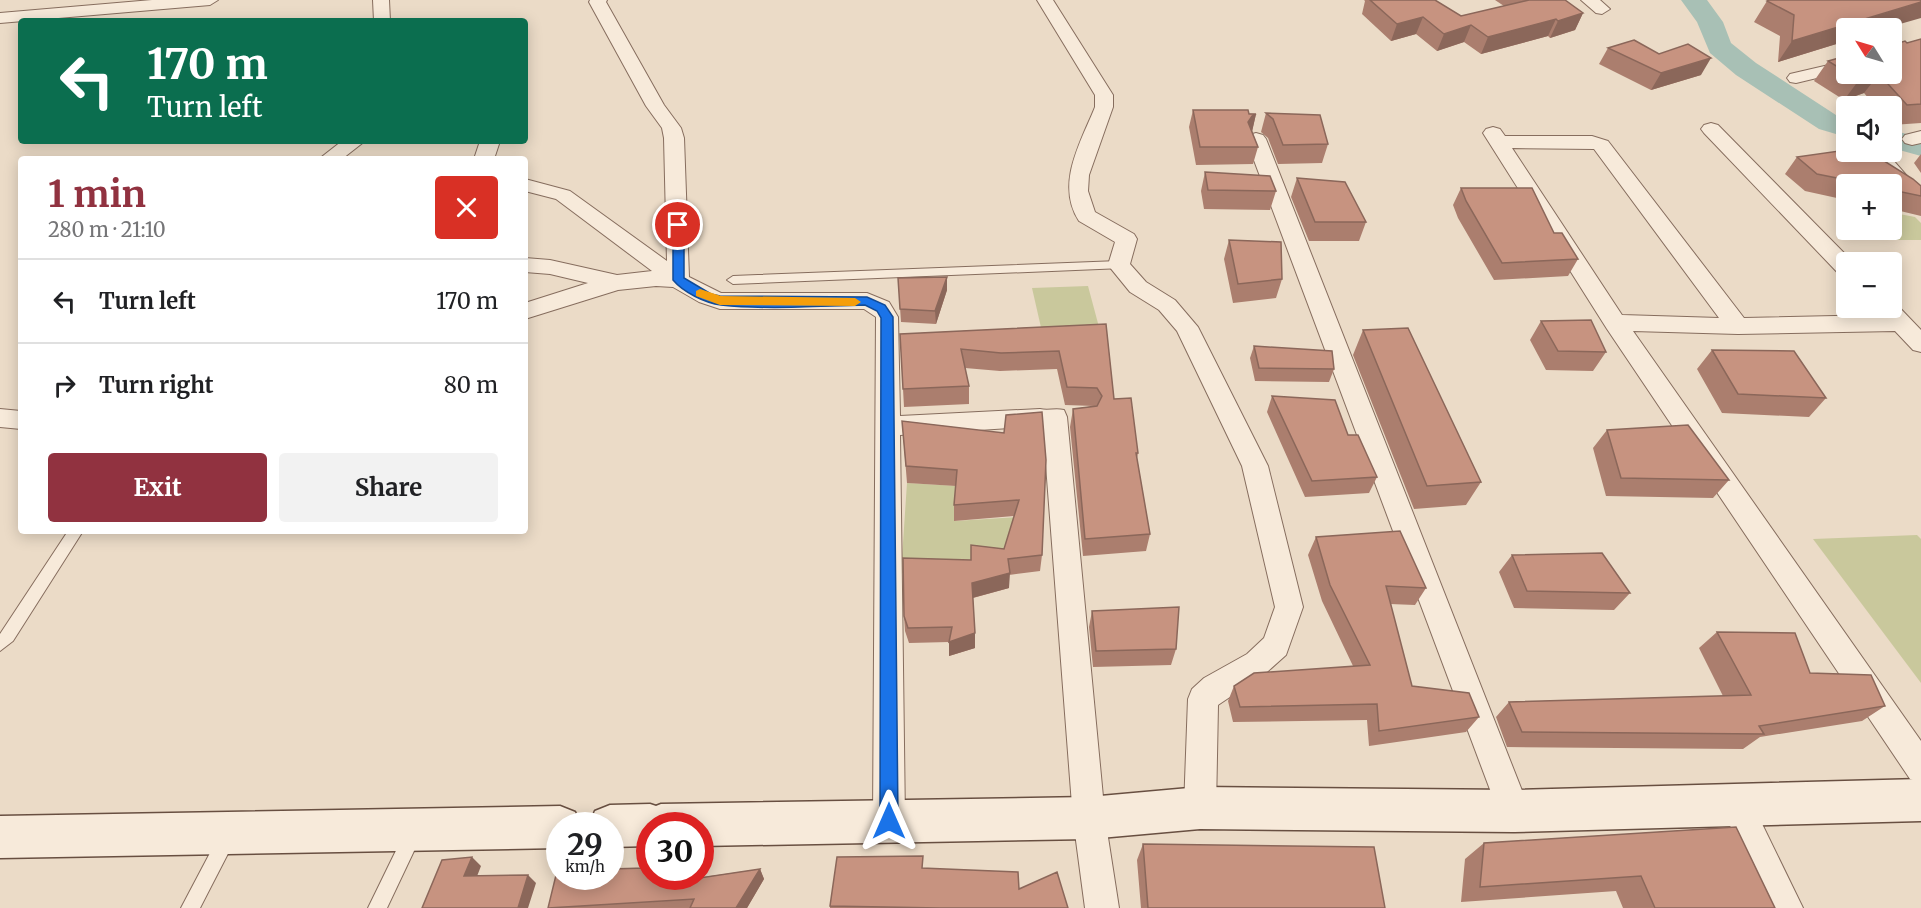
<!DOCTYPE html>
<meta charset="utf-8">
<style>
:root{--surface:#fff;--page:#f2f2f2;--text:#202124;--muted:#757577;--line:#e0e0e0;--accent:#913240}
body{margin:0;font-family:Merriweather,serif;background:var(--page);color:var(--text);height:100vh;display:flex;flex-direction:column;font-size:22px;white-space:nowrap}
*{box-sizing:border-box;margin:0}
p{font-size:20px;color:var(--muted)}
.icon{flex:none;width:33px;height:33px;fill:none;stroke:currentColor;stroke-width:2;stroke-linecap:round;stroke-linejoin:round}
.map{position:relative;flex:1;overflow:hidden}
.sheet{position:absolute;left:18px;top:156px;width:510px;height:378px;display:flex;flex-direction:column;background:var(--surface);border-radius:6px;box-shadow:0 3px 15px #0003}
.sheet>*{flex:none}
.banner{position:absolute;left:18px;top:18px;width:510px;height:126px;border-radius:6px;box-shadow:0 3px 15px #0003;background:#0b6e4f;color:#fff;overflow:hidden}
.needle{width:39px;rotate:307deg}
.buttons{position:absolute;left:1836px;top:18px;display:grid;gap:12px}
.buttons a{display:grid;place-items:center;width:66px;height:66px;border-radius:6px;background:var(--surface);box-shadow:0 3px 15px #0003;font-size:30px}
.speed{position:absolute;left:546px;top:812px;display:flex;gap:12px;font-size:30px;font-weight:700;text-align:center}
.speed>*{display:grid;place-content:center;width:78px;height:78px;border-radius:50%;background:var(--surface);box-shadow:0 3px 15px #0003;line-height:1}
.speed small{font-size:15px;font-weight:400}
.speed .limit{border:9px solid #d22;background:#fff;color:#111}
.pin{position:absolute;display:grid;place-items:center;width:51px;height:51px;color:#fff;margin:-26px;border:3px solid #fff;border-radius:50%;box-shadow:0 2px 6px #0007}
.me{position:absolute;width:66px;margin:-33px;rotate:0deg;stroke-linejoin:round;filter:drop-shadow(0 0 4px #0008)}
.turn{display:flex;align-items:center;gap:21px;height:126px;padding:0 30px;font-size:27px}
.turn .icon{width:78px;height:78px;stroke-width:2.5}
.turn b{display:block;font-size:42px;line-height:51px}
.round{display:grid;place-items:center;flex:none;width:63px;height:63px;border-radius:6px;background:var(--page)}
.head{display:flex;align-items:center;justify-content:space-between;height:102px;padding:0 30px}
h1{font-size:36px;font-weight:700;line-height:45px;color:var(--accent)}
.action{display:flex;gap:12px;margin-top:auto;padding:12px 30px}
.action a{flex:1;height:69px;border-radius:6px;background:var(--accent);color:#fff;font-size:24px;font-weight:700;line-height:69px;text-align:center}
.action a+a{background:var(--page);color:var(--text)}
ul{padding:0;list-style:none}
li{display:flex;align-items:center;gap:18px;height:84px;padding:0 30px;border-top:2px solid var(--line)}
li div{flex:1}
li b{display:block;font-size:22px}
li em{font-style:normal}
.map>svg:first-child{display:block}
.green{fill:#c9c89c}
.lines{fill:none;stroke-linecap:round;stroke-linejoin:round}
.river{fill:#a8c0b5;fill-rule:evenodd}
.service-casing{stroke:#866d5e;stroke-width:2}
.minor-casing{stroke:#866d5e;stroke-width:2}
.secondary-casing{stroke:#684f41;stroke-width:3}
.service{fill:#f7eada;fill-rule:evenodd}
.minor{fill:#f7eada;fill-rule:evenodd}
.secondary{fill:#f7eada;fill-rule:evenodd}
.wall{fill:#ab7e6e}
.shaded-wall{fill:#8b675a}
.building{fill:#c79380;stroke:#8b675a;stroke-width:1.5}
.route{fill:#1a73e8;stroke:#114b97;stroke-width:1.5}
.slow{fill:#f59e0b}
</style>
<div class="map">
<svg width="1921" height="908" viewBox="0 0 1921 908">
<rect width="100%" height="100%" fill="#ebdbc7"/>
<path class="green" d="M1894,213L1915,217L1921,223V240H1892L1884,233L1886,230H1892V218Z
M1088,286L1103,342L1045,345L1032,288Z
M907,483L957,486L955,521L1018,517L1003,565L970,576L901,573Z
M1917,535L1921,539V683L1813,539Z"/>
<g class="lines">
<path class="river" d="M1681,0H1707L1723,22L1731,43L1756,63L1839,117L1846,119V137L1819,129L1736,75L1710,53L1697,22Z
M1892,130L1921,138V156L1892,148Z"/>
<defs>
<path id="service" d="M1119,261L1123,262L1125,265L1123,268L733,284L727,280L733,276Z
M68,531H83L13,641L0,651V634Z
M413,825L419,828L422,834L387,908H368L407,828Z
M226,831L232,834L235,840L200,908H181L220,834Z"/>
<path id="minor" d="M152,0H218L210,5L0,23V13Z
M373,0H389L390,21H374Z
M590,0H607L606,2L664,105L681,128L684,138L689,277L721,293H867L889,302L898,317L900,416L1040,409C1048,411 1055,408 1064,410L1067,417L1105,818L1119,908H1085L1073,818L1043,426L900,435L905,821L901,833L889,837L877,833L873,821L876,317L864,309H720L699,302L673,287L656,286L618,290L525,319V303L588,283L550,274L525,272V258L550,260L617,275L652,271L556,199L525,191V179L570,191L667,261L664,138L662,128L646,106L589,2Z
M1037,0H1053L1113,95V107L1089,175L1088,191L1095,212L1134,234L1137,239L1130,264L1146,282L1175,300L1198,327L1268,466L1303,607L1286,655L1267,672L1218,705L1216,808L1211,819L1200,824L1189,819L1184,808L1188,699L1192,689L1204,678L1247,654L1264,638L1275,607L1242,466L1177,331L1159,310L1130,292L1108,265L1115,242L1079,221C1055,184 1081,142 1095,107V95Z
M1581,0H1600L1610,9L1602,14L1596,13Z
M1846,61V71L1796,83L1790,82L1787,78L1790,74Z
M1711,123L1718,125L1853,262H1846V275L1838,273L1704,133L1701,129L1704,125Z
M1493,127L1500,129L1505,136H1592L1608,141L1744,318L1881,315L1879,312L1881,308H1892V305L1898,306L1921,330V352L1913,350L1895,331L1738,334L1633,331L1921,741V783L1910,779L1607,329L1483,133L1486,129ZM1512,148L1594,149L1719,318L1622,315Z
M1921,131V143L1912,145L1905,143L1902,139L1905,135Z
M1256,133L1263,135L1266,139L1530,811L1526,822L1514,827L1502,822L1498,811L1246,139L1249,135Z
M342,141H365L342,159H319Z
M480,141H500L494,159H474Z
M1872,152H1886L1921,192V208L1906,200L1872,159L1869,155Z
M0,409L21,411V429L0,427Z
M1737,790L1748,795L1803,908H1768L1721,806L1726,795Z"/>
<path id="secondary" d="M1921,779V821L1514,832L1200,829L1089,839L700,846V825H650V846L610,847V825H589L595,811L610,805L650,804L656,806L661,804L1089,797L1200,787L1514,790Z
M560,806L575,812L580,825H560V848L0,858V816Z"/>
</defs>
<use href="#service" class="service-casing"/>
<use href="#minor" class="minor-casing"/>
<use href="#secondary" class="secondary-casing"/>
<use href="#service" class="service"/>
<use href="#minor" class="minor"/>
<use href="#secondary" class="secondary"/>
</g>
<path class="wall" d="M1364,0H1435L1461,16L1504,6L1495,0H1565L1583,13L1575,30L1550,38L1548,36L1481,54L1464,42L1437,51L1416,34L1391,41L1362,14L1365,1Z
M1767,1L1846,28V41L1778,62L1780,36L1754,22Z
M1921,39V123L1892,125V106H1875L1864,93L1844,100L1814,81L1828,61L1846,56V74H1892L1907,43Z
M1608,48L1659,54L1701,75L1651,90L1599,64Z
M1193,110L1256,114L1252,131L1258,147L1253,164L1196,165L1189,127Z
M1266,113L1328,144L1322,163L1278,164L1268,138L1261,132Z
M1921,154V173L1914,163Z
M1797,157L1919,185L1921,186V216L1892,209V184H1846V200L1805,191L1785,174Z
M1205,172L1276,191L1270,210L1204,209L1201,191Z
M1297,178L1366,222L1359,241H1309L1291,197Z
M1461,188L1554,233L1578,259L1568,276L1494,280L1458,218L1453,205Z
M1229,240L1282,279L1276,298L1233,303L1224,259Z
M898,278L947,290L936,324L901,322Z
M1541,321L1606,352L1593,371L1546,370L1530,340Z
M1106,324L1114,399L1138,453L1137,458L1150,534L1146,551L1083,556L1070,427L1073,409L1094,406L1065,405L1057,369L1000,371L965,368L969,386V404L904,407L900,334Z
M1363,330L1481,482L1466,505L1414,509L1353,355Z
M1254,346L1334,369L1329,382L1255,381L1250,358Z
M1712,350L1826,398L1809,417L1722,413L1697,369Z
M1272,396L1348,435L1377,477L1369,493L1305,497L1267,412Z
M902,421L1004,433L1042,555L1040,571L1009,575V588L973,598L975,648L949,656V642L909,643L905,631L904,616L971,560V545L1004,549L1014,516L954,521V505L956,486L907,483Z
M1607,430L1729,480L1713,498L1606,496L1593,448Z
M1316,537L1426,588L1415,605L1390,604L1412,686L1479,717L1466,732L1369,746L1367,720L1233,722L1228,701L1234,686L1353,666L1322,601L1308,555Z
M1512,555L1630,593L1614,610L1514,608L1499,572Z
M1092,611L1176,649L1171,665L1093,667L1089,627Z
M1717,632L1885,706L1862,721L1760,737L1743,749L1507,747L1496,717L1509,702L1723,696L1699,648Z
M1736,827L1775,908H1623L1616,891L1461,902L1465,859L1484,843Z
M1143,844L1385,908H1141L1137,860Z
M924,868L1019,889L1068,908H830V906Z
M760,869L764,879L747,908H548L703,877Z"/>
<path class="shaded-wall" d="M1921,2V18L1886,28H1846V41L1778,62L1792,41Z
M1583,13L1575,30L1550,38L1558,21Z
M1423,17L1416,34L1391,41L1397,24Z
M1556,19L1548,36L1481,54L1488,37Z
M1471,25L1464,42L1437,51L1444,34Z
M1711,58L1701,75L1651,90L1661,73Z
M1879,74L1864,93L1844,100L1859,80Z
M1256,114L1252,132L1248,122L1252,116Z
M947,277V290L936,324L935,311Z
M1010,573L1009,588L972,598V583Z
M975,633V648L949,656V642Z
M472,857L481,866L474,884L464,876Z
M760,869L764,879L747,908H736Z
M528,875L536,883L528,908H518Z"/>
<path class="building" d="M1370,0H1435L1461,16L1529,0H1565L1583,13L1558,21L1556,19L1488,37L1471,25L1444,34L1423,17L1397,24Z
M1769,0H1921V2L1792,41L1794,15L1767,1Z
M1921,39V104L1907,105L1879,74H1892V45L1905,41L1907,43Z
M1634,40L1659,54L1688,44L1711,58L1661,73L1608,48Z
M1846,56V72L1828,61Z
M1849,74H1879L1859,80Z
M1193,110H1248L1249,114H1256L1252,116L1248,122L1258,147H1200Z
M1266,113L1320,115L1328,144L1283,145L1273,119Z
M1846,150V152H1870L1913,179L1921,186V196L1892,190V184H1867L1817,174L1797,157Z
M1205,172L1270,176L1276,191L1208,190Z
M1297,178L1345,182L1366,222H1315Z
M1461,188H1532L1554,233H1562L1578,259L1502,263L1466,201Z
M1229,240L1281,242L1282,279L1238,284Z
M947,277L935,311L900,309L898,278Z
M1591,320L1606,352L1558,351L1541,321Z
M1106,324L1114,399L1131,398L1138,453H1136L1150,534L1085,539L1073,409L1097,406L1102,396L1097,388L1067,387L1059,351L1001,353L961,349L969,386L903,389L900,334Z
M1408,328L1481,482L1427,486L1363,330Z
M1254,346L1332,351L1334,369L1259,368Z
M1712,350L1794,351L1826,398L1738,394Z
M1272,396L1335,400L1348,435H1358L1377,477L1312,481Z
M1042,412L1046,460L1042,555L1008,559L1010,573L972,583L975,633L949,642L952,627L908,628L904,616L903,558L971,560V545L1004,549L1019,500L954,505L957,470L906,466L902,421L1004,433L1006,415Z
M1688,425L1729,480L1621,478L1607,430Z
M1400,531L1426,588L1386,586L1412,686L1469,693L1479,717L1379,731L1377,704L1240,707L1234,686L1254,673L1370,665L1330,585L1316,537Z
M1602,553L1630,593L1527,591L1512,555Z
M1179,607L1176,649L1096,651L1092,611Z
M1717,632L1795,633L1810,673L1871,675L1885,706L1759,726L1764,734L1522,732L1509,702L1751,695Z
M1736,827L1775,908H1655L1641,876L1480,887L1484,843Z
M1143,844L1374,847L1385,908H1148Z
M923,856L922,868L1018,872L1019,889L1057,872L1068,908H940L830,906L837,857Z
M472,857L464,876L528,875L518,908H422L442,860Z
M648,857H650V876H700V878L760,869L736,908H690L694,899L548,908L557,871H560V876H610V869L645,868Z"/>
<path class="route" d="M678,221L684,225V278L711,294L720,296L867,297L885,305L893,317L898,821L895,827L889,830L883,827L880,821L881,318L877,311L865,305C818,306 768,310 721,305C705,303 683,292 673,280V225Z"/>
<path class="slow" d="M700,289L721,296L855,298L861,302L855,306L720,305L696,296V291Z"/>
</svg>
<div class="buttons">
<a><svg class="needle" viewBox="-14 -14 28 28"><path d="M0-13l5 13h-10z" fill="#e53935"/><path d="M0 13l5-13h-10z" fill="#757577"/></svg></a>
<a><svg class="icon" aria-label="sound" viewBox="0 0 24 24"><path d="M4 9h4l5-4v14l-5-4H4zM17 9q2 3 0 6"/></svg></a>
<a>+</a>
<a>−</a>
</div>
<div class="speed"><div>29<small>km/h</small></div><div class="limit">30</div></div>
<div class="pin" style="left:678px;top:225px;background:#d93025"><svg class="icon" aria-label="arrive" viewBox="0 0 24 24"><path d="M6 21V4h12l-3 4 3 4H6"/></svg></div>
<svg class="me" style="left:889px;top:821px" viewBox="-20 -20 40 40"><path d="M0-17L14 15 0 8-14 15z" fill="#1a73e8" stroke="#fff" stroke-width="4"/></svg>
<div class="banner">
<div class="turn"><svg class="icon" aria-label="left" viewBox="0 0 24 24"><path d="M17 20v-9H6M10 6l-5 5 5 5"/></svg><div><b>170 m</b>Turn left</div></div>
</div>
<section class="sheet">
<div class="head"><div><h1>1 min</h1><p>280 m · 21:10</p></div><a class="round" style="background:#d93025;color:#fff"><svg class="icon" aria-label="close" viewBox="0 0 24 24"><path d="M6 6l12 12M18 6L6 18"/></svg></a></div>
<ul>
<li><svg class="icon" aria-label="left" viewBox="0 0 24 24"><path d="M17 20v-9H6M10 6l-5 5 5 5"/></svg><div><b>Turn left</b></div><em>170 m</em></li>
<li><svg class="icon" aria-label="right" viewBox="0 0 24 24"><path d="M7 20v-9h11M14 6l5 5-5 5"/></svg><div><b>Turn right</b></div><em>80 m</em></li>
</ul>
<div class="action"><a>Exit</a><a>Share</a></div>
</section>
</div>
